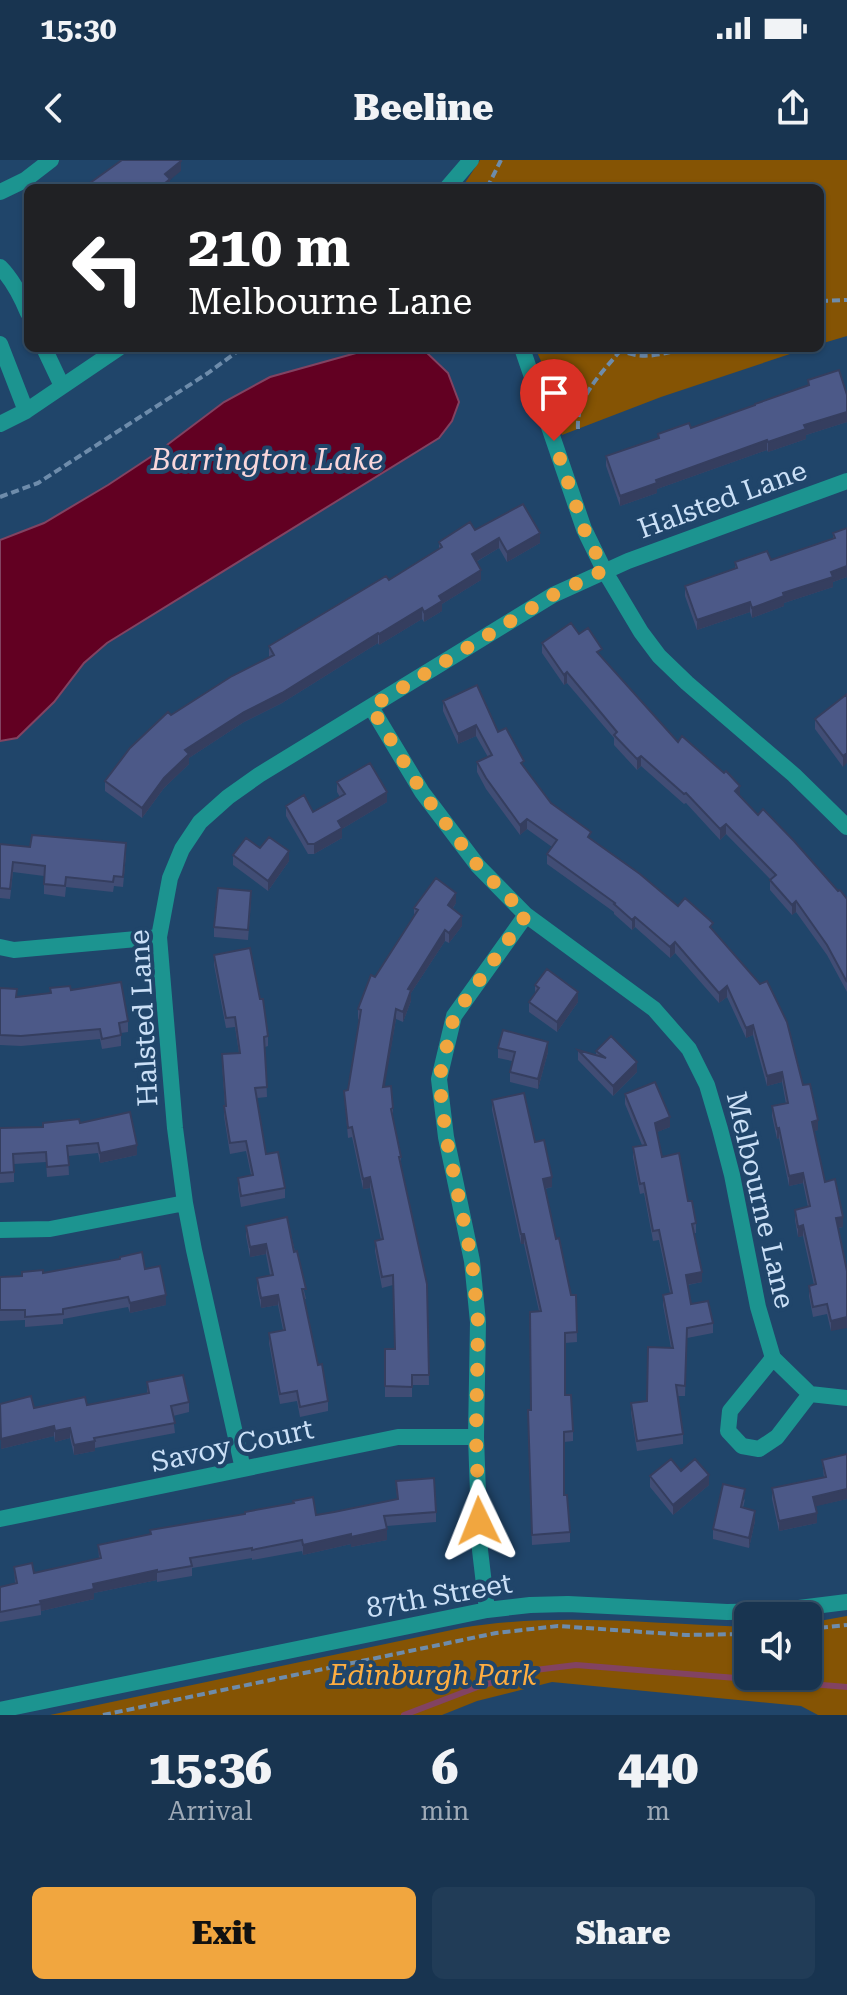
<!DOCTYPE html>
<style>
:root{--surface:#183450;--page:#213c57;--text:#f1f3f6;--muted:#9faab7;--line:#364f67;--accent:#f1a63f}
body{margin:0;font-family:"Roboto Serif",serif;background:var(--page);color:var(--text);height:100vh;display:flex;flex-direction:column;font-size:30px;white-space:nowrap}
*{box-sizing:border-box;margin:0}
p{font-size:26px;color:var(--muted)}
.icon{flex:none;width:44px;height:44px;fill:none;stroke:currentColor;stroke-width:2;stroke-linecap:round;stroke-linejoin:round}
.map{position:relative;height:1555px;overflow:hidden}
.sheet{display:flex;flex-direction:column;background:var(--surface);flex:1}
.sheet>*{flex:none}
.hud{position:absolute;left:24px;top:24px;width:800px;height:168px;border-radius:12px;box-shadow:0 2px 6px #0004,0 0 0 2px var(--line);background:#202124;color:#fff;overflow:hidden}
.tools{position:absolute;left:734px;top:1442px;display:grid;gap:16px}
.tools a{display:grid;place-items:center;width:88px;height:88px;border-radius:12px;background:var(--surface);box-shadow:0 2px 6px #0004,0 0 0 2px var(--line);font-size:40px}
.pin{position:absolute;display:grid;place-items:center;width:68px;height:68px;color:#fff;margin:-82px -34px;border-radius:50% 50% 50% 0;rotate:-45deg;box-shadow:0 0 8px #0007}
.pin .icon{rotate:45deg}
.me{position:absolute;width:88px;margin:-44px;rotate:358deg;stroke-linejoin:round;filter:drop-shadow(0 0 6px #0008)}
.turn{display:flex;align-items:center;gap:28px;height:168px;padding:0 32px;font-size:36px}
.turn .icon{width:104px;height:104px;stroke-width:2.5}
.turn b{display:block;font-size:56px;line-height:68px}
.eta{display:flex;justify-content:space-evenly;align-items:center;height:136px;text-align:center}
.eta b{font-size:48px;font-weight:800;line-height:56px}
.action{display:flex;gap:16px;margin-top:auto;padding:16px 32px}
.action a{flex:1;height:92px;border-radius:12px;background:var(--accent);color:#111;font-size:32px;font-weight:800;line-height:92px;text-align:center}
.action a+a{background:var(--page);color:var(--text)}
.status{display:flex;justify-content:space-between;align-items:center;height:56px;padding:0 40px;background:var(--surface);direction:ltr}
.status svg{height:22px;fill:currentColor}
header{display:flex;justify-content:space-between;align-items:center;height:104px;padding:0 32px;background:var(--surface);font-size:36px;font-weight:800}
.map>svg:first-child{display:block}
.green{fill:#855404}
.water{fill:#620022;stroke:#824362;stroke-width:2}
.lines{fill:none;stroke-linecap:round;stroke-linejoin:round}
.stream{stroke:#824362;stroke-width:6}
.path{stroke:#6e8cab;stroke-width:4;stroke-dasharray:8 4;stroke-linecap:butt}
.street{stroke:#1c9490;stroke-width:16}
.wall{fill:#414d75}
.shaded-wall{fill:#353e5f}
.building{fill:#4c5988;stroke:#353e5f;stroke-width:2}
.route{stroke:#f1a63f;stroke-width:14;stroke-dasharray:0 25.2}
.labels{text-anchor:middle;stroke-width:8;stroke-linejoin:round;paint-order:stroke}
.street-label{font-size:28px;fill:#cbe0f7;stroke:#20456a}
.park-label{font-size:28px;font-style:italic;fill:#feae41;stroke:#20456a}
.water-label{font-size:30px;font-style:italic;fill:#f9d7db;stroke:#20456a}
</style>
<div class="status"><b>15:30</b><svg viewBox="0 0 49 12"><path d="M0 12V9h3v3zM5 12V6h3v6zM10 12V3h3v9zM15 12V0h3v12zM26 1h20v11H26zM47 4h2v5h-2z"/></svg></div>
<header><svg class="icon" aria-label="back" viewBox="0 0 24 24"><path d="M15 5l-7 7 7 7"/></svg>Beeline<svg class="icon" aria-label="share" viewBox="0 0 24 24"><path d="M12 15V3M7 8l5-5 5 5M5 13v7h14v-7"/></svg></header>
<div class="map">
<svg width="847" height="1555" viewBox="0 0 847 1555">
<rect width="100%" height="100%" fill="#20456a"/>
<path class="green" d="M480,0H847V176L820,184V28H464L463,26Z
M535,188H808L661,237L562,275L541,201Z
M847,1456V1555H818L801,1546L552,1522L477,1541L442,1555H50L461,1468C557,1452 652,1464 748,1467V1516H808V1463Z"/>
<path class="water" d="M374,188H419L424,190L448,213L459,242L452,261L439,278L107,483L84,503L54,542L17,578L0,581V380L44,363L108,325L155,294L224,242L270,217Z"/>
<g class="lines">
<path class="stream" d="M404,1555L480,1526L535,1510L576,1505L847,1527"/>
<path class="path" d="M487,28L501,0
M820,141L847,140
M617,188C638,201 662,195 684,188
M578,269C576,237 601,214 620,191
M0,337L38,323L208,213L242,188
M808,1469L847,1465
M103,1555L496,1473L558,1466L686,1475L748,1474"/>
<path class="street" d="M447,28L471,0
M0,32L25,20L51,0
M0,107C13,120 21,136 28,153
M0,184L26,251
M44,188L62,226
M522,188L584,369L604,410L641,472L659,496L687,523L794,615L847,667
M0,264L26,251L119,188
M371,547L422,632L478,706L526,755L654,849L689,889L707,925L720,969L732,1015L758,1147L773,1198L810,1234L847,1238
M0,787L14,790L159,777
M0,1070L50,1069L185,1043
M773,1198L730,1251L728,1271L742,1286L759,1289L777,1277L810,1234
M243,1309L194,1090L185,1043L175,968L159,777L170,718L182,689L200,662L228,637L259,615L553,435L628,401L847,321
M0,1359L398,1277H476
M487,1450L480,1390L476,1277L478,1162L472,1101L446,977L439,919L454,856L526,755
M0,1550L487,1450L530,1445L568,1444L727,1452L775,1451L847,1442"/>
</g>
<path class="wall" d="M28,68V87L23,81V71Z
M808,220L847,235V262L806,275V279L768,292L767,290L657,329V333L620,346L606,306V296L658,278V274L691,268L808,225Z
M847,368V417L833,422V427L784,443V446L752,458L750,452L697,470L685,436V426L735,409V402L771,400L833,379V373Z
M475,370L540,383L507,402L499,388L476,402L481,420L442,444V451L424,462L422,459L379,485L378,483L282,543L244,562L189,598V604L164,628L142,658L105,631V621L171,555L269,498V486L389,420L439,389V382Z
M579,474L602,497L678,582L740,636L758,655L847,739V832L827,795L796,752L792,755L770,730V719L726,674L720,680L686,643L684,644L641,606L637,610L614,585V578L567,523L564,525L542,493V483Z
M847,534L843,607L815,569V559Z
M443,541L498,572L551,643L591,679L678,746L713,770L803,925L818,970L814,971L825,1022L843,1067L838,1068L831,1171L827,1154L813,1157L809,1136V1126L814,1125L803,1076L798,1077L795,1060V1050L808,1047L803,1023L789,1026L779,978L777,979L772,956V946L786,944L782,922L767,926L753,875L746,878L727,837L719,843L675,793L670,798L635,767L632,770L614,754V752L547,704V694L552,687L527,669L520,675L486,629L477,612V602L488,597L476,576L458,584L443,551Z
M337,622L387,642L342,669V678L314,694H308L286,656V646L313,652L340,637L337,632Z
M0,684L126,694L123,727L114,726L113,732L66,727L65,737L44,734V716L13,712L10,739L0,738Z
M260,688L289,701L268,731L233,705V695Z
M251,741L248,780L214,777V767Z
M456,743L453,748L462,766L449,783L445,781L411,833V841L403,862L396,859L384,927L393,948V958L401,997V1004L427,1124L429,1225H412V1237H385V1189H395L393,1125L382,1128L375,1091V1081L381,1080L370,1028L363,1029L352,977L348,978L344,931L348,930L360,860L358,859V849L375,817L414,756V748Z
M214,795L260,839L268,876V886L265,887L267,937L257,938L266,994L285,1028V1038L241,1047L238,1028V1018L251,1015L246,991L230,994L224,956V946H225L222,904V894L239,893L235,867L226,868L214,805Z
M535,825L578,842L557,872L529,852V842L535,833Z
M0,828L17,837L71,830L128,861V872L121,873V886L102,889L100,879L21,886L0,885Z
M498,888L548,892L538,929L510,922V912L512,901L498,898Z
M578,890L596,895V891L637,912L613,936L578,900Z
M625,934L670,967L657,972L662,997L688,1041L696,1063V1073H694L702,1122L688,1125L691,1144L713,1163V1173L687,1178L685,1236H677L683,1274V1284L637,1291L631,1253V1243L647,1241L671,1188L663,1145V1135L670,1133L659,1080L653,1081L644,1033L640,1034L633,997V987L642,985L625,944Z
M492,940L535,982L552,1027L545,1029L556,1079L571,1135H576L577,1182L565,1183V1235L573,1271V1281L564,1282V1335L570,1372V1382L532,1385L528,1260L531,1250L539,1151L524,1084H521L492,950Z
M80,963L137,995L100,1003L98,993L68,996L69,1015L47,1017L46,1002L14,1004V1022L0,1023V968L43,967Z
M287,1057L306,1139H304L318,1205L328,1241V1251L300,1257L297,1241L280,1244L269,1183V1173L283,1170L278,1145L261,1148L257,1128V1118L270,1115L266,1094L250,1097L246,1076V1066Z
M145,1109L166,1145L130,1153L128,1147L63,1159V1164L25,1167V1160L0,1161V1117L22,1116L43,1113Z
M147,1222L189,1242V1252L173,1256L175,1273L95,1288V1291L74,1295L70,1278L55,1282L54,1276L1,1289L0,1244L34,1248L87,1245L147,1233Z
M847,1294V1339L815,1346L817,1363L779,1371L772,1339V1328L824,1318L822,1300Z
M681,1311L709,1325L673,1355L650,1327V1316Z
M396,1321L436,1352V1362L387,1366V1380L351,1387V1384L303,1395L302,1391L252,1400V1398L192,1408V1416L157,1422V1420L94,1433V1439L41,1451V1455L0,1462V1427L15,1423L14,1407L34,1413L99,1398L98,1385L150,1374V1370L316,1355L397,1339Z
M745,1339L743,1348L755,1361L749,1388L713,1379V1369Z"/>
<path class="shaded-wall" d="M181,1V11L170,20V28H159L165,14Z
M847,252V262L806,275V279L768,292V282L804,265Z
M767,280V290L657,329V333L620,346V336L656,320Z
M540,373V383L507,402V392Z
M499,378V388L472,404V394Z
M847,406V417L833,422V427L784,443V446L752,458V448L831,412Z
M481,410V420L442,444V451L424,462V452L439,436Z
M750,442V452L697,470V460Z
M422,448V459L379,485V474Z
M378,473V483L282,543L244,562L189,598V604L164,628L142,658V648L185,590L244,552Z
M567,512V523L564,525V515Z
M476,565V576L458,584V574Z
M847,593V603L843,607V596Z
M641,596V606L637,610V599Z
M740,626V636L735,641V631Z
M387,632V642L342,669V678L314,694V684L338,661Z
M527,659V669L520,675V665Z
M726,664V674L720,680V669Z
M289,691V701L268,731V721Z
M456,733V743L448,755V745Z
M796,741V752L792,755V745Z
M462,756V766L449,783V773Z
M635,757V767L632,770V760Z
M445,770V781L411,833V841L403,862V852L408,829Z
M675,782V793L670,798V787Z
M727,826V837L719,843V833Z
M578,832V842L557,872V862Z
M396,849V859L383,937V927Z
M753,865V875L746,878V868Z
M548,882V892L538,929V919Z
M637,902V912L613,936V926Z
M782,912V922L767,926V916Z
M670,957V967L655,973V963Z
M818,960V970L812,972V962Z
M779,968V978L777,979V969Z
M137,985V995L100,1003V993Z
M803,1013V1023L789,1026V1016Z
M370,1017V1028L363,1029V1019Z
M552,1017V1027L543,1029V1019Z
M843,1057V1067L836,1068V1058Z
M803,1065V1076L798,1077V1067Z
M521,1074H524V1084H521Z
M266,1084V1094L250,1097V1087Z
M702,1112V1122L686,1125V1115Z
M166,1135V1145L130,1153V1143Z
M278,1135V1145L261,1148V1138Z
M847,1157V1168L831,1171V1161Z
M54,1266V1276L1,1289V1279Z
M70,1268V1278L55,1282V1271Z
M95,1281V1291L74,1295V1285Z
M709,1315V1325L673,1355V1345Z
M847,1329V1339L813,1347V1337Z
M755,1351V1361L749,1388V1378Z
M817,1353V1363L779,1371V1361Z
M387,1369V1380L351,1387V1377Z
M351,1374V1384L303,1395V1385Z
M157,1410V1420L94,1433V1439L41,1451L40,1441L93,1424Z"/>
<path class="building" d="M122,0H181V1L165,14L170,19L159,28H151L148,25L145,28H83Z
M28,68V77L23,71Z
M839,210L847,235V252L804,265L806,269L768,282L767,280L656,320L657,323L620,336L606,296L659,278L658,274L689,263L691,268L755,245V244L809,225L808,220Z
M523,344L540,373L507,392L499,378L472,394L481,410L439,436L442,441L424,452L422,448L379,474L378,473L282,533L244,552L185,590L189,594L164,618L142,648L105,621L130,588L168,552L171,555L232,516L274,495L269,486L386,416L389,420L442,387L439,382L470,362L475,370Z
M847,368V406L831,412L833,417L783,433L784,436L752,448L750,442L697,460L685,426L737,408L735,402L767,391L771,400L835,378L833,373Z
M571,463L579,474L588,468L602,489L597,492L678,582L682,576L724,613L726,611L740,626L735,631L758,655L763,649L794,681L838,731L840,730L847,739V822L827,785L796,741L792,745L770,720L776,715L726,664L720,669L686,633L684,634L641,596L637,599L614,575L617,572L567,512L564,515L542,483Z
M477,525L498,572L506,568L524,601L521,603L551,643L591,672L588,677L640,714L678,746L685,738L713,763L710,767L760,824L767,821L787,862L803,925L810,924L818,960L812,962L825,1022L835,1019L843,1057L836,1058L847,1111V1157L831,1161L827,1144L813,1147L809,1126L816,1124L803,1065L798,1067L795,1050L810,1046L803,1013L789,1016L779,968L777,969L772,946L788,943L782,912L767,916L753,865L746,868L727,826L719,833L675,782L670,787L635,757L632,760L614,744L615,743L547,694L557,680L527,659L520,665L486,618L477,602L492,595L476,565L458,574L443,541Z
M847,534V593L843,596L815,559Z
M370,603L387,632L338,661L342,668L314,684H308L286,646L304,635L313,652L345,634L337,622Z
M32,675L126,683L123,717L114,716L113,722L66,717L65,726L44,724L45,706L13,702L10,729L0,728V684L30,687Z
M269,677L289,691L268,721L233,695L246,678L260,688Z
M436,718L456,733L448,745L462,756L449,773L445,770L408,829L411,830L403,852L396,849L383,927L391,926L393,948L391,949L401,997H399L427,1124L429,1215H412V1227L385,1226V1189H395L393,1115L382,1117L375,1081L383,1079L370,1017L363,1019L352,967L348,968L344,931L348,930L361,850L358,849L371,815L375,817L418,750L414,748Z
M218,728L251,731L248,770L214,767Z
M250,788L260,839H263L268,876L264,877L267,927L255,928L266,994L278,992L285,1028L241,1036L238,1018L253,1015L246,981L230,983L224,946H226L222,894L240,893L235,857L226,858L214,795Z
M547,809L578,832L557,862L529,842L539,828L535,825Z
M121,822L128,861L119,863L121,875L102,879L100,869L21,876L0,875V828L17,829L16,837L51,833L50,828L70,826L71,830Z
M503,870L548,882L538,919L510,912L515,892L498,888Z
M611,876L637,902L613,926L578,890L606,898L596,891Z
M655,922L670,957L655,963L662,997L679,993L688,1041H692L696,1063L692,1064L702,1112L686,1115L691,1144L708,1141L713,1163L687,1168L685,1226L676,1225L683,1274L637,1281L631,1243L647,1241L648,1187L673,1188L663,1135L672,1133L659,1070L653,1071L644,1023L640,1024L633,987L646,985L625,934Z
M524,933L535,982L544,980L552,1017L543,1019L556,1079L559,1078L571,1135H576L577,1172L565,1173V1235H571L573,1271L564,1272V1335H567L570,1372L532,1375L528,1250H531L530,1152L541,1151L524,1074H521L492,940Z
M130,952L137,985L100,993L98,983L67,986L69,1005L47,1007L46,992L13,994L14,1012L0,1013V968L43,967V963L79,959L80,963Z
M287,1057L294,1092L297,1091L306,1129H302L318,1205L322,1204L328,1241L300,1247L297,1231L280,1234L269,1173L285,1170L278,1135L261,1138L257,1118L273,1115L266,1084L250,1087L246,1066Z
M142,1092L145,1109L160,1106L166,1135L130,1143L128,1137L63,1149V1154L25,1157V1150H0V1117L22,1116V1112L43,1110V1113L120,1099V1097Z
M183,1215L189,1242L171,1246L175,1263L94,1278L95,1281L74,1285L70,1268L55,1271L54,1266L1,1279L0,1244L31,1236L34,1248L85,1237L87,1245L149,1233L147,1222Z
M847,1294V1329L813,1337L817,1353L779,1361L772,1328L826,1317L822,1300Z
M671,1299L681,1311L695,1299L709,1315L673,1345L650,1316Z
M434,1318L436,1352L384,1356L387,1369L351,1377V1374L303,1385L302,1380L252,1390V1388L190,1398L192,1406L157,1412V1410L93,1424L94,1429L40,1441L41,1444L0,1452V1427L17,1423L14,1407L32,1403L34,1413L101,1398L98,1385L151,1374L150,1370L245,1354V1352L294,1343L293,1341L313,1337L316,1355L334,1352L398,1339L396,1321Z
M723,1324L745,1329L741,1347L755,1351L749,1378L713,1369Z"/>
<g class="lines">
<path class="route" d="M479,1361L476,1277L478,1162L472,1101L446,977L439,919L454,856L526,755L478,706L422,632L371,547L553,435L604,410L584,369L554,281"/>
</g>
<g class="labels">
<g class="street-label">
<text transform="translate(722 339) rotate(-20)" y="10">Halsted Lane</text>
<text transform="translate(143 858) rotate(-93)" y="10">Halsted Lane</text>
<text transform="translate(761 1040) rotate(77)" y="10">Melbourne Lane</text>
<text transform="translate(232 1285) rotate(-12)" y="10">Savoy Court</text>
<text transform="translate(439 1435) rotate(-10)" y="10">87th Street</text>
</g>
<g class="park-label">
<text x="433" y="1525">Edinburgh Park</text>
</g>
<g class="water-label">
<text x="267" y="310">Barrington Lake</text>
</g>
</g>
</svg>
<div class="tools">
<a><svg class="icon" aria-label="sound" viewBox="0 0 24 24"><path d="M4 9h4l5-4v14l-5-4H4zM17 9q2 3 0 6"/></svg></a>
</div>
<div class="pin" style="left:554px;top:281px;background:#d93025"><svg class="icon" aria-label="arrive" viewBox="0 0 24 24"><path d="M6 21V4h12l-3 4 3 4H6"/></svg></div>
<svg class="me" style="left:479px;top:1361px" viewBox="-20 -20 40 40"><path d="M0-17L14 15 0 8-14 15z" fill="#f1a63f" stroke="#fff" stroke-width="4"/></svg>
<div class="hud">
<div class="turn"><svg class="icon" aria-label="left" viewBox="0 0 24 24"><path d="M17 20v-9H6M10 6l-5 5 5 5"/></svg><div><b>210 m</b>Melbourne Lane</div></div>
</div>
</div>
<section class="sheet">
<div class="eta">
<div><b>15:36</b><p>Arrival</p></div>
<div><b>6</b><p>min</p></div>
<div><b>440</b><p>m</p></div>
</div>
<div class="action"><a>Exit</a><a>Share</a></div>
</section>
